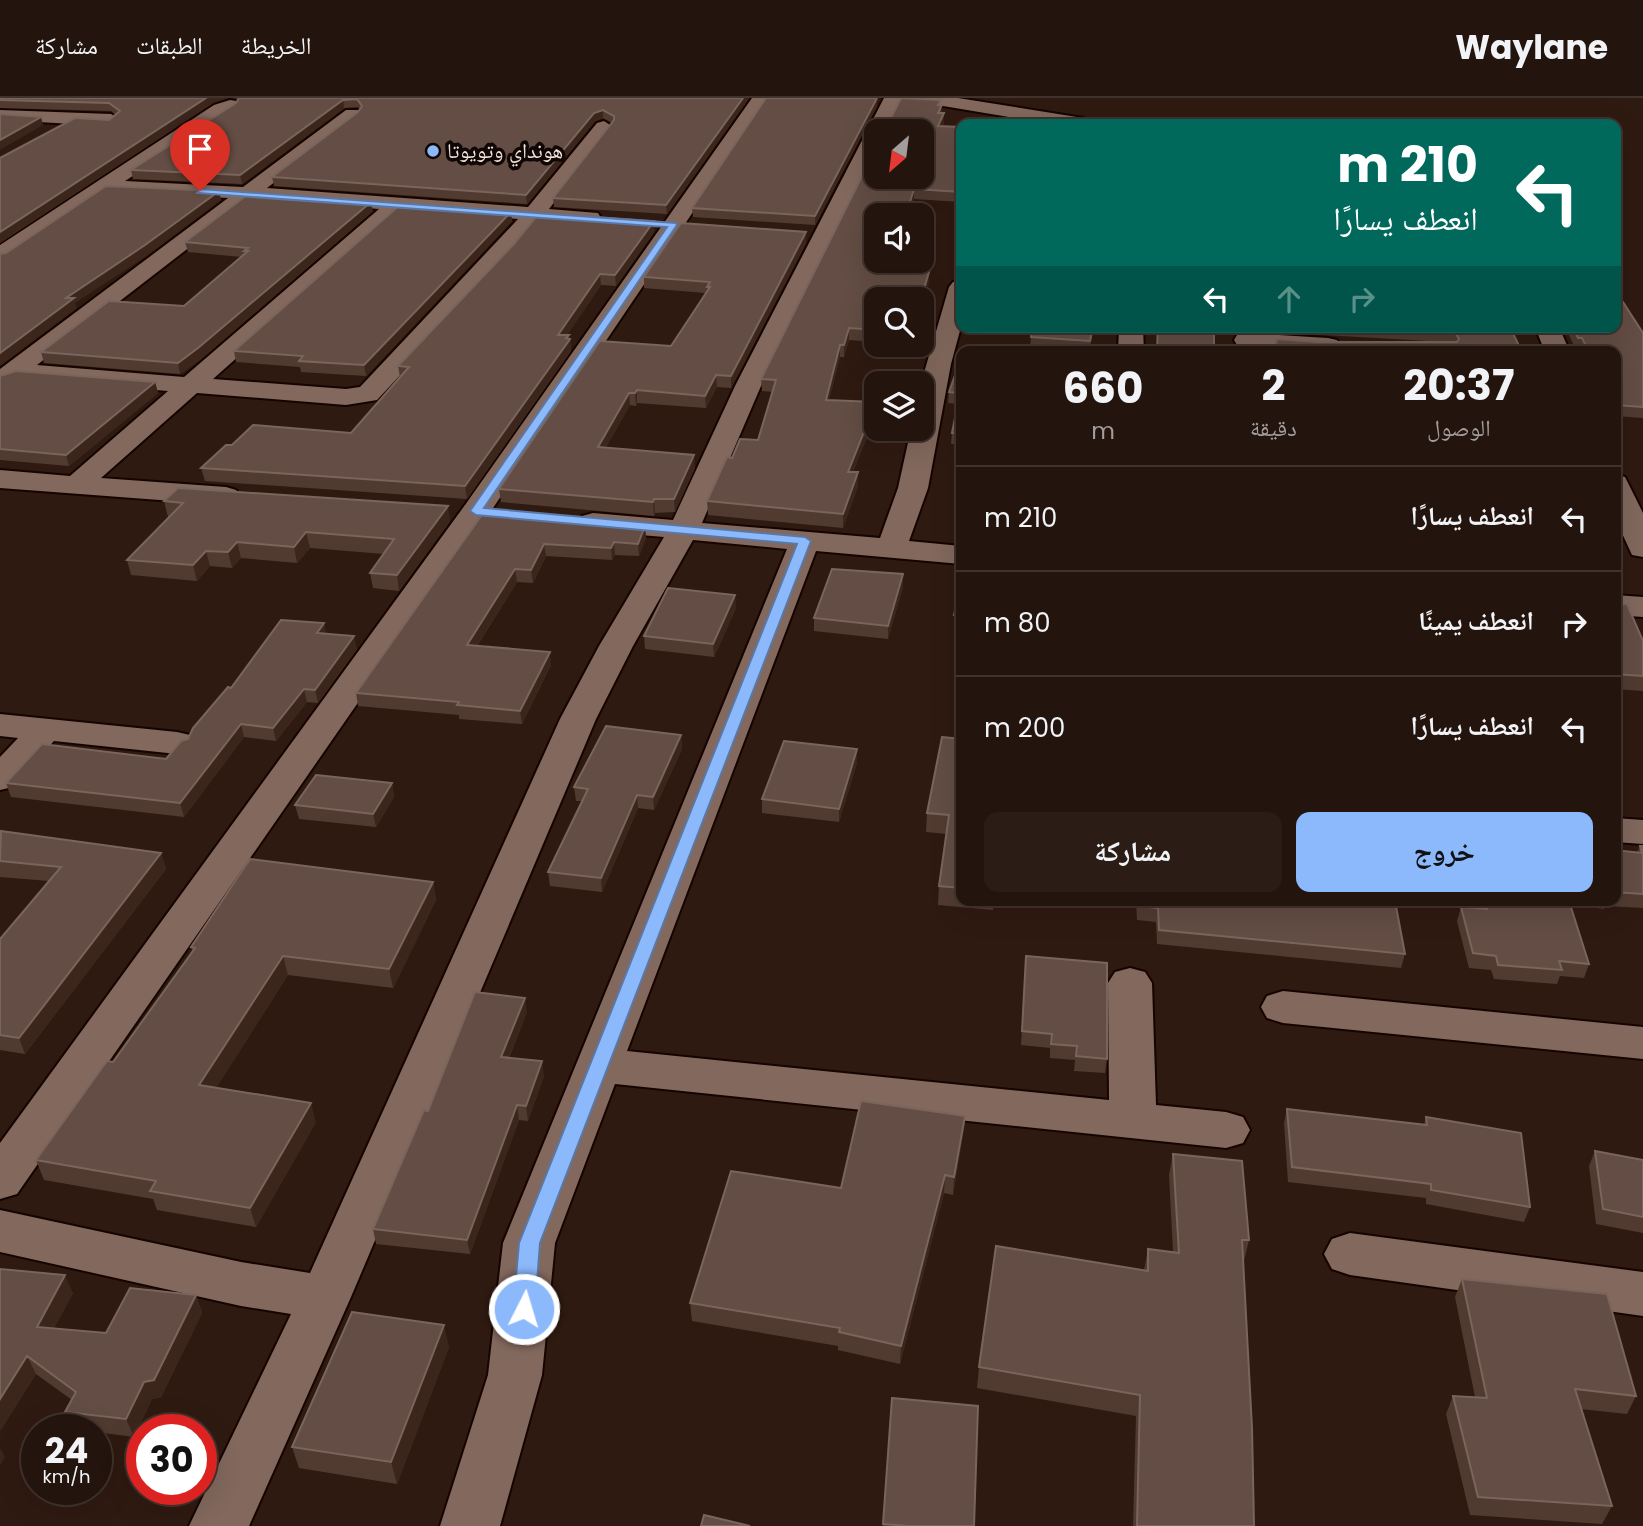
<!DOCTYPE html>
<html lang="ar">
<meta charset="utf-8">
<style>
:root{--surface:#23140d;--page:#2b1d16;--text:#f1f3f6;--muted:#a39e9d;--line:#40332e;--accent:#8cb9fc}
body{margin:0;font-family:Poppins,"Noto Naskh Arabic",sans-serif;background:var(--page);color:var(--text);direction:rtl;height:100vh;display:flex;flex-direction:column;font-size:26px;white-space:nowrap}
*{box-sizing:border-box;margin:0}
p{font-size:23px;color:var(--muted)}
.icon{flex:none;width:38px;height:38px;fill:none;stroke:currentColor;stroke-width:2;stroke-linecap:round;stroke-linejoin:round}
.map{position:relative;flex:1;overflow:hidden;direction:ltr}
.drawer{position:absolute;left:956px;top:248px;width:665px;height:560px;display:flex;flex-direction:column;background:var(--surface);border-radius:14px;box-shadow:0 7px 28px #0002,0 0 0 2px var(--line);direction:rtl}
.drawer>*{flex:none}
.top-card{position:absolute;left:956px;top:21px;width:665px;height:214px;border-radius:14px;box-shadow:0 7px 28px #0002,0 0 0 2px var(--line);direction:rtl;background:#00695c;color:#fff;overflow:hidden}
.needle{width:46px;rotate:208deg}
.controls{position:absolute;left:864px;top:21px;display:grid;gap:14px}
.controls a{display:grid;place-items:center;width:70px;height:70px;border-radius:14px;background:var(--surface);box-shadow:0 7px 28px #0002,0 0 0 2px var(--line);font-size:35px}
.speed{position:absolute;left:21px;top:1316px;display:flex;gap:14px;font-size:35px;font-weight:700;text-align:center}
.speed>*{display:grid;place-content:center;width:91px;height:91px;border-radius:50%;background:var(--surface);box-shadow:0 7px 28px #0002,0 0 0 2px var(--line);line-height:1}
.speed small{font-size:18px;font-weight:400}
.speed .limit{border:10px solid #d22;background:#fff;color:#111}
.pin{position:absolute;display:grid;place-items:center;width:60px;height:60px;color:#fff;margin:-72px -30px;border-radius:50% 50% 50% 0;rotate:-45deg;box-shadow:0 0 7px #0007}
.pin .icon{rotate:45deg}
.me{position:absolute;width:77px;margin:-38px;rotate:5deg;stroke-linejoin:round;filter:drop-shadow(0 0 5px #0008)}
.turn{display:flex;align-items:center;gap:24px;height:147px;padding:0 28px;font-size:32px}
.turn .icon{width:91px;height:91px;stroke-width:2.5}
.turn b{display:block;font-size:49px;line-height:60px}
.lanes{display:flex;align-items:center;height:66px;padding:0 28px;background:#0003;justify-content:center;gap:35px;direction:ltr}
.lanes .off{opacity:.35}
.eta{display:flex;justify-content:space-evenly;align-items:center;height:119px;text-align:center}
.eta b{font-size:42px;font-weight:700;line-height:49px}
.cta{display:flex;gap:14px;margin-top:auto;padding:14px 28px}
.cta a{flex:1;height:80px;border-radius:14px;background:var(--accent);color:#111;font-size:28px;font-weight:700;line-height:80px;text-align:center}
.cta a+a{background:var(--page);color:var(--text)}
ul{padding:0;list-style:none}
li{display:flex;align-items:center;gap:21px;height:105px;padding:0 28px;border-top:2px solid var(--line)}
li div{flex:1}
li b{display:block;font-size:26px}
li em{font-style:normal}
header{display:flex;align-items:center;gap:42px;box-sizing:border-box;height:98px;padding:0 35px;background:var(--surface);border-bottom:2px solid var(--line)}
header strong{font-size:33px}
nav{display:flex;gap:38px;margin-inline-start:auto;font-size:24px}
.map>svg:first-child{display:block}
.lines{fill:none;stroke-linecap:round;stroke-linejoin:round}
.minor-casing{stroke:#160401;stroke-width:4}
.minor{fill:#82685d;fill-rule:evenodd}
.wall{fill:#513b31}
.shaded-wall{fill:#3c261c}
.building{fill:#634d44;stroke:#79655c;stroke-width:2}
.route{fill:#8cb9fc;stroke:#5b78a4;stroke-width:2}
.poi-dot{fill:#8cb9fc;stroke:#100704;stroke-width:2.5}
.labels{text-anchor:middle;stroke-width:7;stroke-linejoin:round;paint-order:stroke}
.far-poi-label{font-size:21px;fill:#f3e4de;stroke:#100704;text-anchor:start}
</style>
<header>
<strong>Waylane</strong>
<nav><a>الخريطة</a><a>الطبقات</a><a>مشاركة</a></nav>
</header>
<div class="map">
<svg width="1643" height="1428" viewBox="0 0 1643 1428">
<rect width="100%" height="100%" fill="#2f1a11"/>
<g class="lines">
<defs>
<path id="minor" d="M752,0H770L491,413L17,1096L0,1101V1045L465,407Z
M884,0H902L886,33H877V51L761,288L702,425L880,440L898,390L911,331H922L921,285L949,189L953,184L961,182V229L951,266L928,390L909,443L961,448V466L816,453L627,953L1109,1002L1108,885L1115,874L1130,870L1145,874L1152,885L1156,1007L1226,1014L1243,1019L1250,1032L1243,1045L1226,1050L615,986L555,1145L542,1277L500,1428H440L488,1277L503,1145L787,451L693,442L633,548L596,621L351,1199L249,1428H189L291,1216L241,1208L0,1154V1112L241,1164L310,1175L560,621L599,548L664,439L593,433L582,430L578,424L582,418L593,415L673,422L735,288Z
M916,0H958L1083,20L1092,26H1051L925,5Z
M230,2L236,3L239,7L236,11L125,83L243,89L346,12H358L361,16L358,20L267,90L528,109L597,25L604,23L613,29L549,111L598,115L601,120L598,125L590,126L539,123L513,156L377,302L346,307L197,295L101,380L226,389L236,392L241,398L236,404L226,407L0,390V372L70,378L168,293L19,281L13,285L0,287V271L228,100L108,94L8,162L0,164V147L214,7ZM252,101L379,111L184,279L37,267ZM402,113L518,121L360,289L346,291L213,281Z
M0,12L111,16L120,22L111,28L0,22Z
M1119,229H1143L1144,254H1118Z
M1535,229H1559L1570,254H1545Z
M1246,235L1328,240L1337,242L1340,247L1337,252L1331,254L1237,247L1234,242L1237,237Z
M1615,376L1625,379L1643,415V459L1632,457L1615,420Z
M1615,497L1643,499V519L1615,517Z
M0,616L177,634L190,637L195,645L190,653L177,656L54,643L13,689L0,692V659L18,640L0,638Z
M1615,720L1643,722V746L1615,744Z
M1283,893L1643,929V961L1283,925L1267,920L1261,909L1267,898Z
M1350,1135L1643,1174V1218L1350,1177L1332,1171L1324,1156L1332,1141Z"/>
</defs>
<use href="#minor" class="minor-casing"/>
<use href="#minor" class="minor"/>
</g>
<path class="wall" d="M0,0L213,5L0,145V60L109,22L116,17L111,13L0,10Z
M233,0H749L667,116L554,109L553,100L612,25L603,20L595,23L527,106L274,88L272,79L358,14L360,12L358,9L344,10L242,86L133,81L131,72L236,5L238,1Z
M940,7L942,15H944V25L942,29H961V104L914,101L909,117H877V163L931,162L928,174H929V186L877,201V244L849,242L844,259H840L829,302L876,317L853,374L858,388L843,430L708,417L707,403L732,360L758,342L773,294L762,293L761,281L889,24Z
M877,8L815,127L693,119L692,110Z
M373,113L201,261L180,276L44,265L41,254L184,208L242,159L188,154L185,144Z
M511,114L512,123L366,278L301,274L300,269L236,264L234,253Z
M654,134L616,188L601,187L567,237L570,241L571,253L467,401L205,383L201,370L232,347L351,335L400,279L398,268Z
M806,134V145L731,290L717,289L706,310L637,305L636,308L630,307L606,349L695,370L675,414L655,415L654,418L501,404L499,391L671,248L706,195L644,190V179Z
M1618,204L1643,235V320L1615,318V254H1580L1579,251L1575,250L1565,229H1615Z
M1094,229L1089,254H1066L1030,251L1031,239Z
M1157,229H1214V254H1156Z
M1272,229H1510L1522,254H1274L1276,241L1318,244H1445L1272,234Z
M961,266V347L951,346L952,335L957,306L948,305L949,294Z
M0,278L155,284L158,295L69,368L0,362Z
M164,403L450,423L399,493L373,490L370,475L384,456L310,450L297,465L241,460L232,470L210,468L197,483L131,477L127,462L169,419H168Z
M484,414L645,428L646,440L639,458L615,457L612,462L546,458L533,485L517,484L477,548L551,567L522,626L459,621V617L358,608L356,595Z
M903,489L888,541L814,533V520Z
M961,492V529H954V517Z
M1615,506L1643,543V593L1615,591Z
M736,510L714,559L645,551L644,538Z
M324,525L326,536L357,551L318,605L307,604L276,643L244,639L184,719L11,699L6,685L166,661L188,641L231,590Z
M681,637L682,651L654,712L638,710L602,794L550,788L548,774L582,703H576L574,689Z
M961,641V803H994L993,812L938,807L939,788L947,736L926,734L927,715Z
M857,651V665L839,724L762,715V701Z
M392,685L394,699L376,729L299,721L295,707Z
M0,734L161,755L166,771L25,956L0,952V841L49,783L0,779Z
M1640,748H1643V810L1605,808L1604,811L1570,807L1589,866L1584,880L1560,878L1557,886L1494,881L1491,872L1469,870L1457,823L1461,809L1480,811L1483,803H1615V752L1637,754Z
M433,784L436,802L393,890L288,877L216,990L316,1024L256,1129L157,1112L153,1101L44,1082L36,1062L113,964L193,854L191,849Z
M1136,803H1395L1405,856L1401,870L1157,846L1156,824L1137,822Z
M1026,858L1107,961L1105,975L1074,973L1075,962L1050,960V950L1021,947Z
M527,914L509,960L544,978L528,1023L519,1022L470,1156L376,1146L373,1131L428,1013Z
M1287,1011L1424,1027L1426,1019L1530,1109L1524,1124L1426,1106V1100L1288,1084L1284,1025Z
M965,1018L963,1036L953,1097L944,1095L900,1266L838,1252V1248L692,1223L690,1205L841,1090Z
M1595,1053L1643,1062V1135L1596,1126L1589,1068Z
M1173,1056L1249,1142L1244,1163H1243L1254,1428H1133L1136,1318L977,1290L979,1269L1144,1172L1148,1151L1173,1154L1169,1077Z
M0,1171L73,1195L54,1230L106,1235L196,1197L202,1215L161,1299L152,1301L134,1339L96,1334V1332L74,1331L65,1314L72,1302L36,1276L0,1333Z
M1462,1181L1636,1298L1627,1316L1581,1311L1612,1408L1602,1426L1470,1417L1446,1316L1453,1298L1475,1299L1455,1199Z
M449,1249L397,1386L299,1370L292,1349Z
M892,1300L974,1428H883Z"/>
<path class="shaded-wall" d="M206,0H228L213,5L0,145V134Z
M743,0H749L667,116L666,107Z
M877,0V8L815,127V118Z
M343,2L344,10L242,86L240,77Z
M603,12V20L595,23L527,106L526,97L594,15Z
M944,15V25L937,38L938,28Z
M41,19L43,27L0,52V42Z
M914,91V101L909,117H906Z
M219,93L221,102L148,157L75,205L77,210L0,268V255L66,200Z
M371,104L373,113L201,261L180,276L178,265Z
M511,114L512,123L366,278L364,267Z
M654,123V134L616,188L615,177Z
M806,134V145L731,290V278Z
M932,151L931,162L925,186V174Z
M929,174V186L922,207V201H921Z
M600,176L601,187L559,249L558,237Z
M849,230V242L844,259V247Z
M569,237L571,253L467,401L465,388Z
M840,247V259L826,314V302Z
M716,277L717,289L706,310L705,298Z
M155,284L158,295L69,368L66,357Z
M637,292V305L636,308L635,295Z
M629,295L630,307L599,361L598,349Z
M876,304V317L848,387V374Z
M694,357L695,370L675,414L674,401Z
M858,374V388L843,430V416Z
M654,401L655,415L654,418L653,404Z
M448,408L450,423L399,493L397,477Z
M645,428L646,440L639,458L638,446Z
M306,434L310,450L297,465L294,449Z
M237,444L241,460L232,470L228,454Z
M614,444L615,457L612,462L611,450Z
M544,446L546,458L533,485L531,472Z
M206,453L210,468L197,483L193,467Z
M515,471L517,484L469,560L467,547Z
M903,476V489L888,541V528Z
M735,497L736,510L714,559L713,546Z
M324,525L327,538L317,535Z
M354,538L357,551L318,605L315,592Z
M550,554L551,567L522,626L520,613Z
M304,591L307,604L276,643L273,630Z
M241,626L244,639L184,719L180,705Z
M681,637L682,651L654,712L653,699Z
M857,651V665L839,724V711Z
M392,685L394,699L376,729L373,716Z
M637,697L638,710L602,794L601,780Z
M161,755L166,771L25,956L19,940Z
M433,784L436,802L393,890L389,871Z
M283,858L288,877L206,1006L199,987Z
M525,900L527,914L503,974L501,959Z
M542,963L544,978L528,1023L526,1008Z
M311,1005L316,1024L256,1129L250,1110Z
M517,1007L519,1022L470,1156L467,1142Z
M965,1018L963,1036L953,1097L954,1079Z
M945,1077L944,1095L900,1266L901,1248Z
M65,1177L73,1195L46,1246L37,1229Z
M196,1197L202,1215L161,1299L152,1301L134,1339L126,1321L144,1284Z
M444,1227L449,1249L397,1386L391,1364Z
M27,1258L36,1276L0,1333V1301Z
M0,1350L5,1359L0,1368Z"/>
<path class="building" d="M0,0H206L0,134V60L75,20L109,22L120,13L109,5L0,2Z
M239,0H743L666,107L553,100L614,22V18L603,12L594,15L526,97L272,79L358,14L362,8L357,1L343,2L240,77L131,72L236,5Z
M766,0H877L815,118L692,110Z
M901,0L941,2L938,7H942L938,15H944L938,28L961,29V94L914,91L906,117H877V163H922V150L932,151L925,174H929L921,201H877V232L849,230L844,247H840L826,302L876,304L848,374H858L843,416L707,403L727,359L732,360L740,341L758,342L776,282L761,281L877,48V79H922V33H880V26L889,24Z
M0,16L41,19L0,42Z
M106,88L219,93L145,147L66,200H74L0,255V156L6,155Z
M251,94L371,104L198,250L178,265L41,254L109,203L184,208L248,153H244L248,150L185,144Z
M401,106L511,114L364,267L299,263L303,258L234,253Z
M539,115L654,123L615,177L600,176L558,237H569L566,240L570,241L465,388L201,370L226,347H232L253,327L351,335L409,269L398,268L514,146Z
M681,125L806,134L731,278L716,277L705,298L637,292L635,295H629L598,349L694,357L674,401H654L653,404L499,391L600,243L671,248L710,189H707L710,184L644,179Z
M1615,197L1618,204H1623L1643,235V309L1616,307L1615,254H1589L1582,240H1578L1573,229H1615Z
M1033,229H1093L1090,243L1031,239Z
M1158,229H1214V254H1157Z
M1408,229H1510L1522,254H1277L1276,241L1318,244H1457L1459,241L1455,234L1445,231Z
M959,266H961V335H952L960,295L949,294Z
M16,273L155,284L66,357L0,351V278Z
M178,390L448,408L397,477L370,475L394,441L306,434L294,449L237,444L228,454L206,453L193,467L127,462L183,405L164,403Z
M484,414L645,428L638,446L614,444L611,450L544,446L531,472L515,471L467,547L550,554L520,613L457,607L459,604L356,595Z
M832,471L903,476L888,528L814,520Z
M668,490L735,497L713,546L644,538Z
M961,492V518L954,517Z
M1615,506H1627L1643,543V578L1615,576Z
M281,522L324,525L317,535L354,538L315,592L304,591L273,630L241,626L180,705L6,685L42,646L166,661L181,643L188,641L193,630L228,589L231,590Z
M606,628L681,637L653,699L637,697L601,780L548,774L588,691L574,689Z
M942,639L961,641V790L939,788L949,717L927,715Z
M784,643L857,651L839,711L762,701Z
M316,677L392,685L373,716L295,707Z
M1,733L161,755L19,940L0,937V841L61,769L0,763Z
M1640,748H1643V796L1615,794V752L1642,755Z
M250,761L433,784L389,871L283,858L199,987L311,1005L250,1110L150,1093L156,1083L36,1062L107,963L113,964L195,850L191,849Z
M1139,803H1395L1405,856L1159,832L1158,810L1139,808Z
M1485,803H1569L1589,866L1559,863L1562,872L1498,867L1496,858L1473,855L1461,809L1487,811Z
M1026,858L1107,865V961L1076,958L1077,948L1051,946L1052,936L1022,933Z
M475,894L525,900L501,959L542,963L526,1008L517,1007L467,1142L373,1131L424,1012L428,1013Z
M861,1003L965,1018L954,1079L945,1077L901,1248L839,1234L840,1230L690,1205L731,1073L841,1090Z
M1287,1011L1427,1027L1426,1019L1521,1035L1530,1109L1431,1092V1086L1292,1069Z
M1595,1053L1643,1062V1119L1603,1111Z
M1173,1056L1242,1063L1249,1142H1242L1252,1330L1254,1428H1137L1140,1297L979,1269L996,1148L1148,1173V1151L1179,1155Z
M0,1171L65,1177L37,1229L106,1235L130,1190L196,1197L154,1282L144,1284L126,1321L65,1314L76,1294L27,1258L0,1301Z
M1462,1181L1607,1196L1636,1298L1575,1291L1612,1408L1478,1399L1453,1298L1487,1300Z
M352,1214L444,1227L391,1364L292,1349Z
M892,1300L978,1308L974,1428H909L883,1426Z
M704,1417L750,1428H701Z"/>
<path class="route" d="M200,91L676,125L677,127L484,410L805,439L811,443L540,1145L535,1211L531,1217L524,1220L516,1217L513,1211L519,1145L797,446L476,417L470,413L667,129L197,95Z"/>
<circle class="poi-dot" cx="433" cy="53" r="7"/>
<g class="labels">
<g class="far-poi-label">
<text x="447" y="60">هونداي وتويوتا</text>
</g>
</g>
</svg>
<div class="controls">
<a><svg class="needle" viewBox="-14 -14 28 28"><path d="M0-13l5 13h-10z" fill="#e53935"/><path d="M0 13l5-13h-10z" fill="#a39e9d"/></svg></a>
<a><svg class="icon" aria-label="sound" viewBox="0 0 24 24"><path d="M4 9h4l5-4v14l-5-4H4zM17 9q2 3 0 6"/></svg></a>
<a><svg class="icon" aria-label="search" viewBox="0 0 24 24"><circle cx="10" cy="10" r="6"/><path d="M15 15l6 6"/></svg></a>
<a><svg class="icon" aria-label="layers" viewBox="0 0 24 24"><path d="M12 4l9 5-9 5-9-5zM3 14l9 5 9-5"/></svg></a>
</div>
<div class="speed"><div>24<small>km/h</small></div><div class="limit">30</div></div>
<div class="pin" style="left:200px;top:93px;background:#d93025"><svg class="icon" aria-label="arrive" viewBox="0 0 24 24"><path d="M6 21V4h12l-3 4 3 4H6"/></svg></div>
<svg class="me" style="left:524px;top:1211px" viewBox="-20 -20 40 40"><circle r="17" fill="#8cb9fc" stroke="#fff" stroke-width="3"/><path d="M0-11L8 9 0 5-8 9z" fill="#fff"/></svg>
<div class="top-card">
<div class="turn"><svg class="icon" aria-label="left" viewBox="0 0 24 24"><path d="M17 20v-9H6M10 6l-5 5 5 5"/></svg><div><b>210 m</b>انعطف يسارًا</div></div>
<div class="lanes"><svg class="icon" aria-label="left" viewBox="0 0 24 24"><path d="M17 20v-9H6M10 6l-5 5 5 5"/></svg><svg class="icon off" aria-label="ahead" viewBox="0 0 24 24"><path d="M12 20V5M6 11l6-6 6 6"/></svg><svg class="icon off" aria-label="right" viewBox="0 0 24 24"><path d="M7 20v-9h11M14 6l5 5-5 5"/></svg></div>
</div>
<section class="drawer">
<div class="eta">
<div><b>20:37</b><p>الوصول</p></div>
<div><b>2</b><p>دقيقة</p></div>
<div><b>660</b><p>m</p></div>
</div>
<ul>
<li><svg class="icon" aria-label="left" viewBox="0 0 24 24"><path d="M17 20v-9H6M10 6l-5 5 5 5"/></svg><div><b>انعطف يسارًا</b></div><em>210 m</em></li>
<li><svg class="icon" aria-label="right" viewBox="0 0 24 24"><path d="M7 20v-9h11M14 6l5 5-5 5"/></svg><div><b>انعطف يمينًا</b></div><em>80 m</em></li>
<li><svg class="icon" aria-label="left" viewBox="0 0 24 24"><path d="M17 20v-9H6M10 6l-5 5 5 5"/></svg><div><b>انعطف يسارًا</b></div><em>200 m</em></li>
</ul>
<div class="cta"><a>خروج</a><a>مشاركة</a></div>
</section>
</div>
